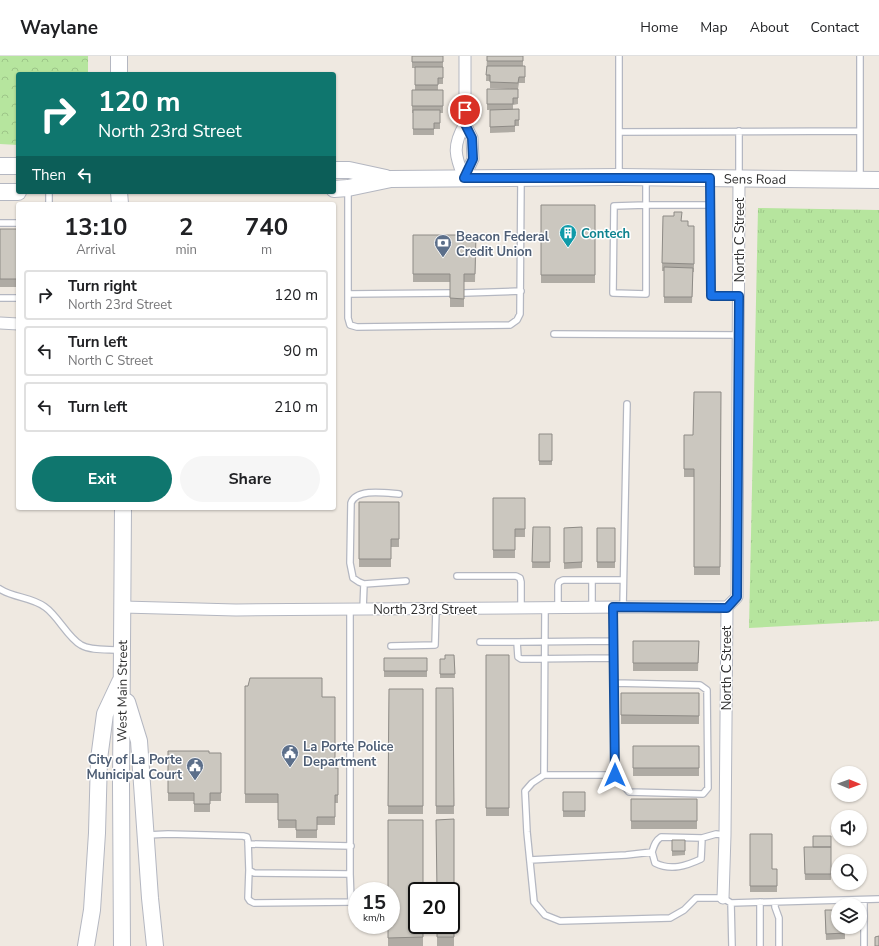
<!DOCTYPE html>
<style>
:root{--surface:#fff;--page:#f6f6f6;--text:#202124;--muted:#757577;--line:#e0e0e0;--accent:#0f766e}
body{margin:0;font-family:"Nunito Sans",sans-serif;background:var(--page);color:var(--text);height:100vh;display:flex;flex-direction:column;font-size:15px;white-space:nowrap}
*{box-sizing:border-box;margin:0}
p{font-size:13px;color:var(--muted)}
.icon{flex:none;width:22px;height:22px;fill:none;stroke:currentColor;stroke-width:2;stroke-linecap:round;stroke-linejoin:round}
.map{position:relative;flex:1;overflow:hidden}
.drawer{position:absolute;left:16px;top:146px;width:320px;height:308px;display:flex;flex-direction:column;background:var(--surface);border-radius:4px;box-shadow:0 1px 3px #0004}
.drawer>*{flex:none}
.hud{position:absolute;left:16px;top:16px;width:320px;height:122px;border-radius:4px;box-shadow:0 1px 3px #0004;background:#0f766e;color:#fff;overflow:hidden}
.needle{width:26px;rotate:91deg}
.tools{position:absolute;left:831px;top:710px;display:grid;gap:8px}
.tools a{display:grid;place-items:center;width:36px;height:36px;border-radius:50%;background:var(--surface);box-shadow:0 1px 3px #0004;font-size:20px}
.speed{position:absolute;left:348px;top:826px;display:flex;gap:8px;font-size:20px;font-weight:700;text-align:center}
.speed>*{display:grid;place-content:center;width:52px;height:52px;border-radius:50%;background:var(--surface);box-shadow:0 1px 3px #0004;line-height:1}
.speed small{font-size:10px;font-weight:400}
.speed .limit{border:2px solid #111;border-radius:6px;background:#fff;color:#111}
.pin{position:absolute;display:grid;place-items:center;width:34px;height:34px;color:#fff;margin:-17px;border:2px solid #fff;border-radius:50%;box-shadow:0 1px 4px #0007}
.me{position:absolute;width:44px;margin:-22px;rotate:0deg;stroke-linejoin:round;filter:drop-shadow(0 0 3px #0008)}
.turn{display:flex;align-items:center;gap:14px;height:84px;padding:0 16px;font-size:18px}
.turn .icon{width:52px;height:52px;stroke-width:2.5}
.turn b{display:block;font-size:28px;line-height:34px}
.then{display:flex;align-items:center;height:38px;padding:0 16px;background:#0003;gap:8px;font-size:15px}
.eta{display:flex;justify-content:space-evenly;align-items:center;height:68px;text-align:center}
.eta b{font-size:24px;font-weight:700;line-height:28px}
.primary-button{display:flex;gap:8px;margin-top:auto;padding:8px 16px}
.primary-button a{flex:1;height:46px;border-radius:24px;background:var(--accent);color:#fff;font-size:16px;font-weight:700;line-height:46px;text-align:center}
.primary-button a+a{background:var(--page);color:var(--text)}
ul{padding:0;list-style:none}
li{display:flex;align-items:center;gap:12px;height:50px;margin:0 8px 6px;padding:0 8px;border:2px solid var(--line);border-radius:4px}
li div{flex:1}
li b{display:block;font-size:15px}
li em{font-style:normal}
header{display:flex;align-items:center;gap:24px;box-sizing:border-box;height:56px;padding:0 20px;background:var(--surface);border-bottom:1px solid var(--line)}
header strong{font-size:19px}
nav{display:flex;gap:22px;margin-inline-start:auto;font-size:14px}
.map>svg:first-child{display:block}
.grass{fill:url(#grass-tufts)}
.forest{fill:url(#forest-crowns)}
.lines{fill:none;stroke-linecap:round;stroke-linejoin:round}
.lane-casing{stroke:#b4b7c1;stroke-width:8}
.street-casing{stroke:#b4b7c1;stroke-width:13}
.secondary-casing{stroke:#b4b7c1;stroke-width:18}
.lane{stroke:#fff;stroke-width:5.5}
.street{stroke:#fff;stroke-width:11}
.secondary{stroke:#fff;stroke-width:16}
.wall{fill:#afaba4}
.building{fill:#cbc7bf;stroke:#8e8b86}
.route-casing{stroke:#114b97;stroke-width:10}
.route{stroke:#1a73e8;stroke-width:7}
.labels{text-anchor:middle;stroke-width:3;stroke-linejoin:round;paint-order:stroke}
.street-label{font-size:13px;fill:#2e2e2e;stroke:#fff}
.culture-label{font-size:13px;font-weight:bold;fill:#0d838f;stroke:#fff;text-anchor:start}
.service-label{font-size:13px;font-weight:bold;fill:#4e5e75;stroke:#fff;text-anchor:start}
</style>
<header>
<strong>Waylane</strong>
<nav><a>Home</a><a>Map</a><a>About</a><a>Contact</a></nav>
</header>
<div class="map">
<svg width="879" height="890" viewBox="0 0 879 890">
<defs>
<pattern id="grass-tufts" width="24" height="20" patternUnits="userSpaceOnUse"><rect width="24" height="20" fill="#b6e59e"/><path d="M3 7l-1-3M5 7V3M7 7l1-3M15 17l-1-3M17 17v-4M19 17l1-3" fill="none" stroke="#9dc588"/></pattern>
<pattern id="forest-crowns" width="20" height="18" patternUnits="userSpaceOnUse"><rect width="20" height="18" fill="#b6e59e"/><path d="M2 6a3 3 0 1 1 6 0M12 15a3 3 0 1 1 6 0" fill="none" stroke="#9dc588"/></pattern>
</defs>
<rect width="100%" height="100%" fill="#efe9e1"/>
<path class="grass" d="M758,152L879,154V565L749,572Z"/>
<path class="forest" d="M0,0H88V18H18V89L0,88Z"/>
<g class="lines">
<defs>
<path id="lane" d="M739,75V122
M619,76L860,75
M619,120V0
M646,122V149H710
M860,123V0
M710,124L711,240H739
M348,132V262L350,269L357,271L510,269L517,264L520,258L521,124
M49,148V136
M646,149V238L613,237L614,150Z
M0,167H18
M464,237L521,235
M348,238L450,237
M0,242H18
M554,278L738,279
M399,438C386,437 356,432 351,447L350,507L353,522L359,526L364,528L406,525
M457,520H516L520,522L521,526V552
M592,524V551
M0,533C14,542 32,541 45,551C58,560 68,582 81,589C91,595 108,593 120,594
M623,551L627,348
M545,552L544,719L532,727L525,735L527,776L534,846L545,859L560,865L670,862L684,854L696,842H723L731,847L879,843
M558,552V529L559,526L563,524H623
M363,553L364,528
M480,586H517L518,601L521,603L614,602
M517,586L614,585
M391,590L435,589L436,553
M614,627L700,629L707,634L708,732L703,738L629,736L615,719
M544,719H615L613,551
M147,779L168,778L243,780L247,781L248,785L249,814L254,817L350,818V553
M248,788L351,790
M652,796C654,790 655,785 661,781L702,782
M530,804L626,799L652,796L655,807C671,815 686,810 701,803L702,782L716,778L725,779
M249,814L248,842L250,845L254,847L351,846L350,818
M760,846V890
M775,846V851L779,862V890
M731,847L732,890
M864,890V844"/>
<path id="street" d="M464,122L473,103L472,82L465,68V0
M464,122C455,100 452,90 465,68
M0,267L18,268
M123,551L236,554L623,551H727
M723,842L725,779L727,551L737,541L739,122"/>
<g id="secondary">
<path d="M119,18V0"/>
<path d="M0,110H18"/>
<path d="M334,114H349L386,122"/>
<path id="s1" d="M334,133L348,132L391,123L619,121L879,124"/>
<path d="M0,136H18"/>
<path d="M119,136L120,148"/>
<path d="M127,646L139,685L150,842L155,890"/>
<path d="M86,890L92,854L97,777L99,703L105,658L120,626"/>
<path id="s2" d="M122,890L121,729L123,452"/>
</g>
</defs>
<use href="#lane" class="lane-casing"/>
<use href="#street" class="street-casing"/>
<use href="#secondary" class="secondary-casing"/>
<use href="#lane" class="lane"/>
<use href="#street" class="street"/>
<use href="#secondary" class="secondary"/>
</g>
<path class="wall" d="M412,0H443V28H438V34H443V57H440V73H434V79H413V57H412V34H415V12H412Z
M487,0H523V10H525V27H519L518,33V48L513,49V54L519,53V70H515V76L490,77V54H494H487V33H512L490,32V25H486Z
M541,149H595V227H541Z
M663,160L682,165L688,170H694V216H693L692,247H664V215H662Z
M0,173H18V231H0Z
M413,179H476L475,226H464V251H450V226H413Z
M721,336L720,519H694V421H684V379H693Z
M539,378H552V409H539Z
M493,442H525V481H515V502H493Z
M359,446H399V491H391V511H359Z
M533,471H550V512H532Z
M582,471V512L564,513V472Z
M597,472H615V512H597Z
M633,585H699L698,615H633Z
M454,599L455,622H440V603H445Z
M486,599H509V760H486Z
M384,602H427V621H384Z
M245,630L322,641L335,712H338V747H335V769H317V782H296V772H278V747H245Z
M436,632H453L454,758H436Z
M389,633H423V758H388Z
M621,637H699V668H621Z
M633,690H699V720H633Z
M168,695L209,697H221V745H210V756H194V745H168Z
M563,736H585V761H563Z
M631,743H697V773H631Z
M454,763V890H437V869Z
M750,778L772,813H777V836H750Z
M831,780V824H805L804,791H813Z
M672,784H685V799L672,800Z
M825,854L838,871H847H845V883L826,884Z
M388,869H423V890H388Z"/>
<path class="building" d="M412,0H443V6H412Z
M487,0H523V5H487Z
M487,10H525V21H519L518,27L490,26V19H486Z
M415,11H443V22H438V29H415Z
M487,33H518V42H513V48H487Z
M412,34H443V50H412Z
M519,53V64H515V70L490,71V54Z
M413,54H440V67H434V73H413Z
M541,149H595V219H541Z
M674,156H682L681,165H688V170H694V208L662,207L663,160H674Z
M0,173H18V223H0Z
M413,179H476L475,218H464V243L450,242V218H413Z
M664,211L693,212L692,241H664Z
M694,336H721L720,511H694V413H684V379H693Z
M539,378H552V405H539Z
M493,442H525V473H515V494H493Z
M359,446H399V483H391V503H359Z
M533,471H550V506H532Z
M582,471V506L564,507V472Z
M597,472H615V506H597Z
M633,585H699L698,607H633Z
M445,599H454L455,618H440V603H445Z
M486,599H509V752H486Z
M384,602H427V615H384Z
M250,622H322V641H335V712H338V739H335V761H317V774H296V764H278V738H245V630H248Z
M436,632H453L454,750H436Z
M389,633H423V750H388Z
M621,637H699V660L621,659Z
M633,690H699V712H633Z
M168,695H209V697H221V737H210V748H194V737H168Z
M563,736H585V755H563Z
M631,743H697V765H631Z
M454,763V881H437V869H451V835H437L436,764Z
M388,764H423V835H417V869H423V881L388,882V869H391V835H388Z
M750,778H772V813H777V830H750Z
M813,780H831V791H813Z
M672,784H685V795H672Z
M804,791H831V818H805Z
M825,854H838V871H845V877L826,878Z
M879,880V890H875V881Z"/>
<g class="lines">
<defs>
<path id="route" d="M465,54V68L472,82L473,103L464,122H710L711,240H739L737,541L727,552L613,551L615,719"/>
</defs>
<use href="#route" class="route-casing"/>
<use href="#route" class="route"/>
</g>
<defs>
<symbol id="building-pin" viewBox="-11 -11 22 30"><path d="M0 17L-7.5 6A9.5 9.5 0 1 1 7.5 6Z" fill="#0f9aa8" stroke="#fff"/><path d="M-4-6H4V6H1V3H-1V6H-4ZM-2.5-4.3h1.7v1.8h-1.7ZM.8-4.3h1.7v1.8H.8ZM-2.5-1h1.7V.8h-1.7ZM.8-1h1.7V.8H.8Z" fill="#fff"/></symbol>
<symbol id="bank-pin" viewBox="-11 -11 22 30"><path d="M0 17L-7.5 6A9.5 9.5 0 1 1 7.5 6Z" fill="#5c6f8a" stroke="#fff"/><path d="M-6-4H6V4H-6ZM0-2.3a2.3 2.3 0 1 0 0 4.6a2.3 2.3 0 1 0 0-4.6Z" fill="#fff"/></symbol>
<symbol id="civic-pin" viewBox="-11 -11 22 30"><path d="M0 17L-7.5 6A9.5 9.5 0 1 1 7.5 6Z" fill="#5c6f8a" stroke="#fff"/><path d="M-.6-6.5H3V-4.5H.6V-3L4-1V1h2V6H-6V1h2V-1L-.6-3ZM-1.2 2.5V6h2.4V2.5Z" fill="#fff"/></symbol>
</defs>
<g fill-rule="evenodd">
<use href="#building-pin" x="558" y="167" width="20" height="27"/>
<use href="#bank-pin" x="433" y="177" width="20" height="27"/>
<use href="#civic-pin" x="280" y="687" width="20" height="27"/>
<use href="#civic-pin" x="185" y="700" width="20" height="27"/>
</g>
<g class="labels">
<g class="street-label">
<text dy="5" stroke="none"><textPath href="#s1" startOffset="422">Sens Road</textPath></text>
<text transform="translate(739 184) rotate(-90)" y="5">North C Street</text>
<text x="425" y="558">North 23rd Street</text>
<text transform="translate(726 612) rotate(-90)" y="5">North C Street</text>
<text dy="5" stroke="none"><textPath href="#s2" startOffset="255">West Main Street</textPath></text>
</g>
<g class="culture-label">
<text x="581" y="182">Contech</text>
</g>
<g class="service-label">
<text x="456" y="185">Beacon Federal<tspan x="456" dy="15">Credit Union</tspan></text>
<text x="303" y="695">La Porte Police<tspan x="303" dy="15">Department</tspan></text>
<text x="182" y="708" text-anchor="end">City of La Porte<tspan x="182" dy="15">Municipal Court</tspan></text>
</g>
</g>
</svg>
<div class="tools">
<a><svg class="needle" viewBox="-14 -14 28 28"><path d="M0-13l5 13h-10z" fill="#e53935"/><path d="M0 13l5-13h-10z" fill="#757577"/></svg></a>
<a><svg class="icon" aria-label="sound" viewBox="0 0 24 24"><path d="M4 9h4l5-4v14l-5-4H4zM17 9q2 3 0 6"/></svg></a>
<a><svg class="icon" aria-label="search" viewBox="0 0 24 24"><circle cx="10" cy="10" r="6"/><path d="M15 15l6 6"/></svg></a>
<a><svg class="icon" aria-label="layers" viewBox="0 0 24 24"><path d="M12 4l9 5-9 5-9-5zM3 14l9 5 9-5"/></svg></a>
</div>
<div class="speed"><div>15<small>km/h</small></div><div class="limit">20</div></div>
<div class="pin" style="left:465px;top:54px;background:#d93025"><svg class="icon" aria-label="arrive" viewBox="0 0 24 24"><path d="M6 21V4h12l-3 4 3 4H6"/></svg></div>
<svg class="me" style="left:615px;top:719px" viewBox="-20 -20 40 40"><path d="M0-17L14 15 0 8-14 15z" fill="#1a73e8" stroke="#fff" stroke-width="4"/></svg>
<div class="hud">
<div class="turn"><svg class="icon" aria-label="right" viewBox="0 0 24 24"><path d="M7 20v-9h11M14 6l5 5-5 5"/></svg><div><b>120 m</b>North 23rd Street</div></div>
<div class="then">Then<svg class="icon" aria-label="left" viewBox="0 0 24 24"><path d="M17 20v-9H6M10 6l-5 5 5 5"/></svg></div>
</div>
<section class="drawer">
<div class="eta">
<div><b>13:10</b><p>Arrival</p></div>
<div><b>2</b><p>min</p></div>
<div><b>740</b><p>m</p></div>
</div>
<ul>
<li><svg class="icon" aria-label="right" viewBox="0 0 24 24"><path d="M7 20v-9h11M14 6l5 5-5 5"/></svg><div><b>Turn right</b><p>North 23rd Street</p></div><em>120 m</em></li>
<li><svg class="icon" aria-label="left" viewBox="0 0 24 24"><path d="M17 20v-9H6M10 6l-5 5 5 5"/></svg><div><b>Turn left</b><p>North C Street</p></div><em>90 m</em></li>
<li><svg class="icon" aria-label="left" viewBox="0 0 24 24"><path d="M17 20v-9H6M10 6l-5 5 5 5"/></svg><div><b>Turn left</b></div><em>210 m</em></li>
</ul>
<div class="primary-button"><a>Exit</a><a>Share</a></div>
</section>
</div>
